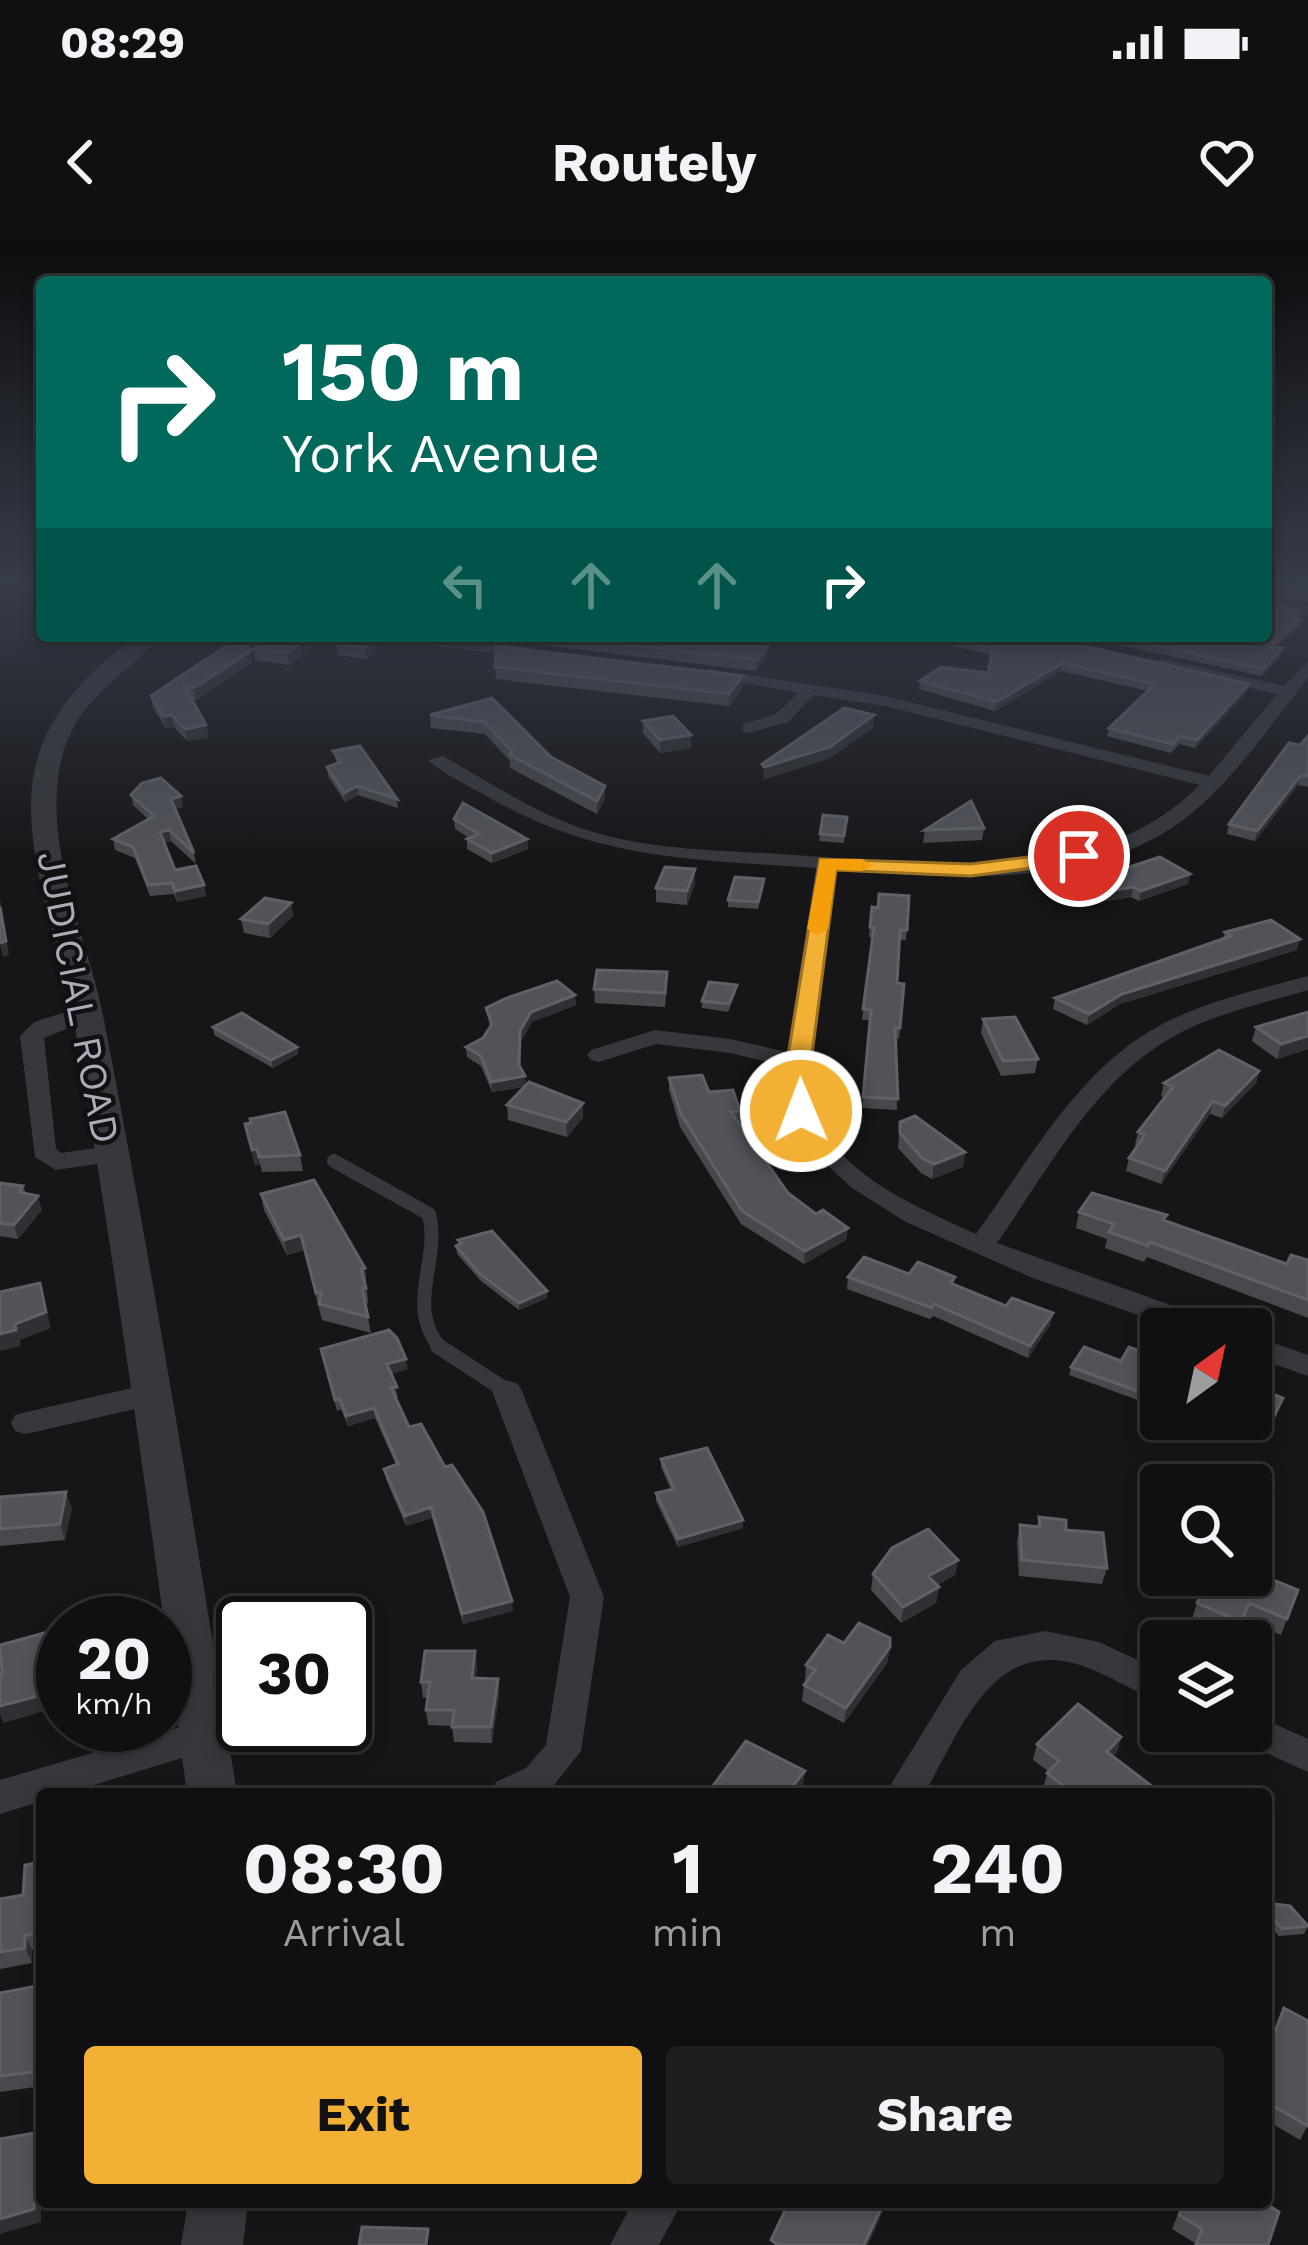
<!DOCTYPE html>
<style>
:root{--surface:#101012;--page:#1e1e20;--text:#f1f3f6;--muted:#9c9d9f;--line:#303032;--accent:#f2b134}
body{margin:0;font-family:"Work Sans",sans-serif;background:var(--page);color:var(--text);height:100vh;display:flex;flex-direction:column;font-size:45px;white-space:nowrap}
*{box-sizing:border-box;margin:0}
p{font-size:39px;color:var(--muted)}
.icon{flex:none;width:66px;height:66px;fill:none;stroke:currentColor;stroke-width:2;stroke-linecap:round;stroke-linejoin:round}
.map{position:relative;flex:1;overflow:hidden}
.drawer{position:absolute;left:36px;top:1548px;width:1236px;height:420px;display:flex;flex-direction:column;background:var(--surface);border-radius:12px;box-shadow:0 6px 18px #0003,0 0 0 3px var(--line)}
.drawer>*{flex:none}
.top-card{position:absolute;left:36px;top:36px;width:1236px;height:366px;border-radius:12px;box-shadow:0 6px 18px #0003,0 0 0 3px var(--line);background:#00695c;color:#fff;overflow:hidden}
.needle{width:78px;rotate:33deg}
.buttons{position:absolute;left:1140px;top:1068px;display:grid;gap:24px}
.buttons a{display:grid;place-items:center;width:132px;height:132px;border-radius:12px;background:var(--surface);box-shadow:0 6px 18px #0003,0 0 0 3px var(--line);font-size:60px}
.speed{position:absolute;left:36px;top:1356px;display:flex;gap:24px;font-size:60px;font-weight:700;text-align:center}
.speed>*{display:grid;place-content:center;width:156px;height:156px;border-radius:50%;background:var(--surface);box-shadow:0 6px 18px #0003,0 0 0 3px var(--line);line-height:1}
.speed small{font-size:30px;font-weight:400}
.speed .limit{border:6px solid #111;border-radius:18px;background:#fff;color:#111}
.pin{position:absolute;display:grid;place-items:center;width:102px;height:102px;color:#fff;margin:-51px;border:6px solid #fff;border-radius:50%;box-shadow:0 3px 12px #0007}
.me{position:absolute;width:132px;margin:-66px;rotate:359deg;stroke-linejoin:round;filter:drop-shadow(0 0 9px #0008)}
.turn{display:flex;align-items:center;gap:42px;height:252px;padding:0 48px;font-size:54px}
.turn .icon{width:156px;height:156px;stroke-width:2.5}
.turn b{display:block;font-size:84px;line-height:102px}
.lanes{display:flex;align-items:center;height:114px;padding:0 48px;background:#0003;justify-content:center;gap:60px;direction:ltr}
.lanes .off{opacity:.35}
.eta{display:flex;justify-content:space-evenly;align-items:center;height:204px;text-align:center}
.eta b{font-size:72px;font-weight:700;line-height:84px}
.primary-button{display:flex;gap:24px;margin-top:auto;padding:24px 48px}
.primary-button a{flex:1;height:138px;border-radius:12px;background:var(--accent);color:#111;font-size:48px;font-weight:700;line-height:138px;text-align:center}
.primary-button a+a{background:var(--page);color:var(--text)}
.status{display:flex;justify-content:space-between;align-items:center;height:84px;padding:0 60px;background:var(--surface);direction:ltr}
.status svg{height:33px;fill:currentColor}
header{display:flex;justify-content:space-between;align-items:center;height:156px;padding:0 48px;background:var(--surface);font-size:54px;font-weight:700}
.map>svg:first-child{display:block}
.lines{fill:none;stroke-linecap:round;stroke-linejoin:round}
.service-far1{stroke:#37383d;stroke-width:14}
.service{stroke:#37383d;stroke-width:16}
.minor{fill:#37383d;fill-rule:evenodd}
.tertiary{fill:#37383d;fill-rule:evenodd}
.wall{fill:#47494d}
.shaded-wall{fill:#2f3033}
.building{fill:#525359;stroke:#5f6168;stroke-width:3}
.route{fill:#f2b134;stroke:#9d7322;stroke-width:3}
.slow{fill:#f59e0b}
.labels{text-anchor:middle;stroke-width:9;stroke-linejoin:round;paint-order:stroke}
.street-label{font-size:39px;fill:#a8adb8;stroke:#111113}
</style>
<div class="status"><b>08:29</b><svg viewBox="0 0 49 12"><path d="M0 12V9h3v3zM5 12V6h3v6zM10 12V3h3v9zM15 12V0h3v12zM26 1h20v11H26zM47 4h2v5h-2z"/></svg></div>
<header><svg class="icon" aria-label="back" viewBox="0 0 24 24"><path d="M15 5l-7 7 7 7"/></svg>Routely<svg class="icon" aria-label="heart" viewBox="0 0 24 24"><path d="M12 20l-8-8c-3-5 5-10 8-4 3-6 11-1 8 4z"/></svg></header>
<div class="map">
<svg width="1308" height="2005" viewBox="0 0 1308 2005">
<rect width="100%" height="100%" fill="#161618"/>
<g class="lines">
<path class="service-far1" d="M334,921L429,974C441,1023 404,1065 441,1109"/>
<path class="service" d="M438,1106L507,1151"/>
<path class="minor" d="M1266,359L1308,367V377L1266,367Z
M386,396H433L533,408L541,413L533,418L394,401Z
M1162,419L1284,446L1308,422V438C1271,484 1235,539 1187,577C1092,651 948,638 836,630C824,705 786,834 830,899C861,945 927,971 976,994C1027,924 1074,836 1150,791C1197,763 1255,750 1308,736V750C1261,764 1211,774 1169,799C1092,844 1046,933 997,1003L1218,1082L1222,1089H1178L1033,1038L906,982L852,948L813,912L789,868L786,826L730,813L656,804L599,822L591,820L587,815L591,810L655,790L730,799L787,812L816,628C689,619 597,621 483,554C465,544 443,534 428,520L443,516C491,543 538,575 590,591C651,610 717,610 780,614C918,623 1092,653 1200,545L885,466L814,455L788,482L749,493L743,492V484L776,474L798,453L700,434L708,429L885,456L1209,536L1277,454L1156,427L1154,424Z
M88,765L99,772L96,777L44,798L56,909L61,913L110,906L123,914L110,922L56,930L35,917L20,796L34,782Z
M1251,1095L1308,1115V1136L1251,1116Z
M507,1140L518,1144L522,1151L604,1357L581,1511L547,1554H490L496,1542L526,1528L546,1505L570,1357L492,1151L496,1144Z
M150,1144L161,1147L165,1155L161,1163L26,1194L15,1191L11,1183L15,1175L26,1172Z
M1045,1391L1099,1402L1161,1431V1462C1134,1452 1110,1435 1083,1426C992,1395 961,1491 924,1554H885L961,1430L995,1401Z
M1251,1473L1308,1499V1532L1238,1500L1234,1491H1251Z
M204,1480L217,1485L222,1496L217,1507L65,1554H42V1561L0,1574V1540Z
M633,1962H682L659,2005H610Z"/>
<path class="tertiary" d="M137,396H161C116,445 67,463 58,539C48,620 89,702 104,780C154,1037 196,1296 237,1554H187C153,1297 117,1038 74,780C61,702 22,619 33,539C42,477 88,431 137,396Z
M188,1962H248L243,2005H181Z"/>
</g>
<path class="wall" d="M1266,341H1308V362L1266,356Z
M1299,380H1301L1299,388L1276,407L1281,416L1262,436L1077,396H1266Z
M271,396H315L316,404L289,425L255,420L254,409Z
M493,396H691L768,406L767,416L756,431L493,399Z
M908,396H1041L1249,444L1247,452L1195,508L1179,504L1171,513L1107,496L1109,488L1148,451L1061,431L995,471L919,449L920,441L988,433L991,415Z
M386,401L366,419L338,415L336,404Z
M252,422L196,460H192L209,497L187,501L174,487L166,488L153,468L151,456Z
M495,427L743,448L729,466L496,439Z
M492,458L551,517L605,546V559L597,574L510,528V521L485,494L431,488L430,475Z
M643,481L691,495V508L660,513L643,493Z
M1308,496V547L1298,545L1255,601L1227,594L1229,584Z
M333,511L397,559L398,568L358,555L345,562L328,536L327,527L337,524Z
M131,555L181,556L183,567L175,569L194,613L196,624L171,601L164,602L175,630L204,645L206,656L177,662L174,654L150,656L135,618L115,610L113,599L148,579L133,565Z
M823,575L847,577L844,603L819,601Z
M454,579L527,599L528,609L492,623L467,609V599L469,598L455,589Z
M984,588L982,600L923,603L925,590Z
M695,629V643L687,665L656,662V648Z
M1190,634L1188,644L1139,661L1131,657L1082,665L1079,653L1081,643Z
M764,646L758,669L728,667V660Z
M909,656L906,700H900L897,743L904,744L899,799L896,798L897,870L862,868L870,780H862L873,698L869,697L872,667L878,668Z
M291,663L293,676L270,698L244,693L241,679Z
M1225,692L1297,710L1120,764L1087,785L1053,769L1055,758L1223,699Z
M667,746L665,767L595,763L594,749Z
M736,752L728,772L702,768V761Z
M576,765L532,782L521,801L520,826L525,846L583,878L567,897L508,880L507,865L524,847L492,852L481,826L467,817L466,807L483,798L490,787L486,768Z
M1308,772V809L1277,819L1252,801L1256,787Z
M983,779L1038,819L1035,833L1001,836L981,793Z
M213,787L297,807L298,814L273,828L214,795Z
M1259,831L1256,843L1222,878L1210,874L1161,944L1126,931L1129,918L1137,906L1135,905L1138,892L1165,858L1161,856L1164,843Z
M669,838L709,852L740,871V883L788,953L816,974L848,988L846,1000L804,1024L741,984L680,887L669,850Z
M900,882L965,912L963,927L932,939L921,933L898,908Z
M245,884L300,915L303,931L262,932L260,924L255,925Z
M0,943L23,946L26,954L42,970L18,999L0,996Z
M261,954L365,1028L368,1063L365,1064L371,1093L322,1080L304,1010L287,1015L264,970Z
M1079,972L1167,975L1165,981L1287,1024L1308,1020V1078L1147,1017L1144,1022L1105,1008L1107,999L1076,988Z
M458,1000L547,1058L519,1070L481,1041L457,1014L456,1006L459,1004Z
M909,1034L955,1037L954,1045L1006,1066L1053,1073L1050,1085L1028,1118L933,1076L930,1079L847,1049L848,1037Z
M321,1109L408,1129L391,1134L398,1157L395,1158L409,1187L513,1371L463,1384L432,1278L406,1286L386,1239L384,1229L396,1225L375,1178L348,1186L341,1169L337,1171Z
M1161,1119V1137L1146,1163L1069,1135L1071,1127Z
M1251,1146L1277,1174L1265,1200L1211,1179H1251Z
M661,1219L743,1280V1288L678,1307L656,1261V1253L671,1250L661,1227Z
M0,1257L72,1268L65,1300L0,1306Z
M1039,1277L1066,1290L1107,1328L1102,1344L1019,1336L1017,1301L1020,1285L1037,1286Z
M958,1320L955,1335L937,1345L939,1347L936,1363L901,1383L871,1350L873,1334Z
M1298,1350L1281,1395L1243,1379L1236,1397L1192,1379L1197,1363Z
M844,1403L890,1407L887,1423L844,1483L802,1461L804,1445L806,1442L805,1441L806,1425Z
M477,1426L476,1439H498L499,1455L492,1503L454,1502L452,1486L428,1485L426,1470L428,1458H423L421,1442Z
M1121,1497L1117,1512L1113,1516L1156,1554H1050L1043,1548L1048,1531L1033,1520L1037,1504Z
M42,1622V1709L32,1710V1723L0,1729V1659L23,1655Z
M1266,1663L1308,1686L1304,1694L1279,1696L1266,1682Z
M42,1745V1846L0,1852V1753Z
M1284,1768L1308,1885L1300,1900L1266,1880V1810Z
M1183,1962L1209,1966L1211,1962H1263L1268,2005H1194L1195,2003L1172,1989Z"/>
<path class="shaded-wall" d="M1301,380L1299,388L1269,413L1271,406Z
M310,396H315L316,404L289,425L287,413Z
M378,396H386V401L366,419L365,407Z
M768,406L767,416L756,431L757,420Z
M1283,408L1281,416L1262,436L1263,429Z
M251,411L252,422L196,460L194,448Z
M1063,423L1061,431L995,471L996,462Z
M743,436V448L729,466V454Z
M1249,444L1247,452L1195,508L1197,500Z
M172,475L174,487L166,488L163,476Z
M874,475L873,488L829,519L763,540L764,527Z
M206,485L209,497L187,501L185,489Z
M691,495V508L660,513V500Z
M1301,535L1298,545L1255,601L1257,591Z
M357,546L358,555L345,562L344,553Z
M605,546V559L597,574V561Z
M181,556L183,567L173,570L171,559Z
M169,590L171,601L162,603L160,592Z
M527,599L528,609L492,623V613Z
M695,629V643L687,665V651Z
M1190,634L1188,644L1139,661L1141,651Z
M204,645L206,656L177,662L175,651Z
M1133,647L1131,657L1082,665L1084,655Z
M0,658L9,715L3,717L0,703Z
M291,663L293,676L270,698L268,684Z
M1300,699L1297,710L1120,764L1087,785L1089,774L1122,754Z
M575,755L576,765L532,782L521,801L520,835V791L531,772Z
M1308,796V809L1277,819L1281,804Z
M297,807L298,814L273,828L271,820Z
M1259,831L1256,843L1222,878L1225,866Z
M525,836L526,846L492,852L491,842Z
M1213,861L1210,874L1161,944L1165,931Z
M583,863V878L567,897L566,882Z
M257,909L260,924L255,925L252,910Z
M965,912L963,927L932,939L934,924Z
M38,956L42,970L18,999L14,985Z
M848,988L846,1000L804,1024L805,1011Z
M301,995L304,1010L287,1015L284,1000Z
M40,1043L51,1088L20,1100L21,1106L0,1111V1094L15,1084Z
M547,1051V1058L519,1070V1063Z
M1053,1073L1050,1085L1028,1118L1030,1106Z
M406,1119L408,1129L388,1135L387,1124Z
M374,1168L375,1178L348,1186L346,1176Z
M66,1252L72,1268L65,1300L60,1284Z
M431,1267L432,1278L406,1286L405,1276Z
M743,1280V1288L678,1307V1299Z
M958,1320L955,1335L925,1352L928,1336Z
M939,1347L936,1363L901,1383L903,1367Z
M512,1361L513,1371L463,1384L462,1374Z
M890,1407L887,1423L844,1483L846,1468Z
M475,1411L477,1426L474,1454L472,1438Z
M498,1439L499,1455L492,1503L491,1487Z
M63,1443V1460L48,1464V1470L3,1483L0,1474V1466L42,1448Z
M1121,1497L1117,1512L1102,1527L1107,1512Z
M805,1531L803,1547L797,1554H786Z
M25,1695L32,1710V1723L25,1708Z
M40,1892L42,1896L41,1982L0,1994V1979Z
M884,1962H887L868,2005H864Z"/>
<path class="building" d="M1266,341H1308V355L1266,348Z
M1266,363L1301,372L1293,379L1301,380L1271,406L1283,408L1263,429L1114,396H1266Z
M241,396L251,411L194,448L185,447L206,485L185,489L172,475L163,476L151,456Z
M271,396H310L287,413L254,409Z
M346,396H378L365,407L336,404Z
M556,396H691L768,406L757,420Z
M942,396H1041L1249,444L1197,500L1180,496L1173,504L1109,488L1155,444L1063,423L996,462L920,441L941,427L988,433L993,408Z
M496,406L743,436L729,454L495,427Z
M492,458L551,517L605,546L597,561L510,515L512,511L484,482L430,475Z
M844,468L874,475L830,507L764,527L762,524Z
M673,476L691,495L660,500L643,481Z
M1308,496V536L1301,535L1257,591L1229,584L1289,503L1300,505Z
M360,506L397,559L357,546L344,553L327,527L341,522L333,511Z
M161,538L181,556L171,559L194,613L169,590L160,592L175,630L196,626L204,645L175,651L172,643L148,645L133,607L113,599L154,576L131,555L142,543Z
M971,561L984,588L925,590Z
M463,563L527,599L492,613L467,599L479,594L454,579Z
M823,575L847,577L844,596L820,594Z
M1160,617L1190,634L1141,651L1133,647L1084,655L1081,643Z
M665,627L695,629L687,651L656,648Z
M735,637L764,639L758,662L728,660Z
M879,654L909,656L907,690H900L897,743L904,744L900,788H895L898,859L863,857L871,770L863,769L874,688L870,687L872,667L878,668Z
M265,658L291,663L268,684L241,679Z
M0,667L6,701L0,703Z
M1271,680L1300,699L1122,754L1089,774L1055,758L1231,696L1225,692Z
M597,730L667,732L665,753L594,749Z
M557,741L575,755L531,772L520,791L519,825L525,836L491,842L481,816L466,807L483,798L492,784L486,768L507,758Z
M709,742L737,745L729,764L702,761Z
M1308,772V796L1281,804L1256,787Z
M242,773L297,807L271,820L213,787Z
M1015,777L1038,819L1003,821L983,779Z
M1219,810L1259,831L1225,866L1213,861L1165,931L1129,918L1145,895L1138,892L1173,847L1164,843Z
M702,835L709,852L733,850L740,871L731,872L788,953L816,974L823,970L848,988L805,1011L742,971L681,874L669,838Z
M529,842L583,863L566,882L507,865Z
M285,872L300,915L259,917L257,909L252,910L245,884L251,883L250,879Z
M915,876L965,912L934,924L922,918L900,893V882Z
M314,940L365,1028L361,1029L366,1048H362L368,1077L319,1064L321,1052L316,1053L301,995L284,1000L261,954Z
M0,943L23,946L19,952L38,956L14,985L0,983Z
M1092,953L1167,975L1163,980L1287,1024L1291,1015L1308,1020V1060L1150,1002L1148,1006L1109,992L1114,984L1079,972Z
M492,991L547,1051L519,1063L480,1034L456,1006L461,1003L458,1000Z
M864,1017L909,1034L918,1022L955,1037L950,1043L1006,1066L1012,1058L1053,1073L1030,1106L934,1064L932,1068L848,1037Z
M40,1043L46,1072L15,1084L16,1090L0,1094V1052Z
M389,1090L397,1098L406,1119L387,1124L397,1147L391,1148L409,1187L421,1184L445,1227L452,1225L483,1272L512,1361L462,1374L431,1267L405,1276L384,1229L398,1224L374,1168L346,1176L340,1159L335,1160L321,1109Z
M1084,1107L1121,1121L1129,1107L1161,1119V1133L1148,1155L1071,1127Z
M1251,1146L1283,1158L1270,1184L1251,1177Z
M707,1208L743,1280L678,1299L656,1253L674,1249L661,1219Z
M66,1252L60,1284L0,1289V1257Z
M1039,1277L1066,1280V1290L1103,1293L1107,1328L1022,1320L1020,1285L1040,1287Z
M928,1289L958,1320L928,1336L939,1347L903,1367L873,1334L892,1308Z
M1251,1331L1298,1350L1287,1379L1249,1363L1241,1382L1197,1363L1210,1335H1251Z
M859,1383L890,1398V1407L846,1468L804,1445L815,1430L806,1425L828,1395L844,1403Z
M59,1389L63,1412V1443L42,1448V1455L0,1466V1434H2L0,1405Z
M425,1411H475L472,1438L498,1439L491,1487H452L454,1470H426L430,1442H421Z
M1078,1464L1121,1497L1107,1512L1157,1550L1154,1554H1094L1085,1547L1078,1554H1074L1047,1533L1059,1521L1037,1504Z
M746,1501L805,1531L786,1554H707Z
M42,1622V1693L25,1695V1708L0,1712V1659L23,1655L25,1625Z
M1266,1663L1290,1666L1308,1686L1282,1689L1266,1671Z
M42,1745V1831L0,1836V1753Z
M1284,1768L1308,1781V1886L1266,1862V1815Z
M40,1892L34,1969L0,1979V1899Z
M789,1962H884L864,2005H778L771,2000Z
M1184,1962H1203L1211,1967L1213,1962H1263L1279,1972L1268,2005H1196L1202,1989L1179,1975Z
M362,1987L428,1989L426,2005H359Z"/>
<linearGradient id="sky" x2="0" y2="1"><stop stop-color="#0c0c0d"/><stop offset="0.55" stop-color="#363c48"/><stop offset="1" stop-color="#363c48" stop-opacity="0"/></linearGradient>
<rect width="1308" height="622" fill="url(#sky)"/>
<path class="route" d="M1079,611L1086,612V621L971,636L836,630L811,822L813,871L801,878L792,876L787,822L820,619L971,624Z"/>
<path class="slow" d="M820,619H862L872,625L862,631L836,630L828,689L817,695L807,689Z"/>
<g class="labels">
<g class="street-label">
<text transform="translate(79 757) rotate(79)" y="14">JUDICIAL ROAD</text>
</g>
</g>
</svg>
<div class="buttons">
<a><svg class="needle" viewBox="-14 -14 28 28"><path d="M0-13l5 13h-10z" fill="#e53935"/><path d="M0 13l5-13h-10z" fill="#9c9d9f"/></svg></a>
<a><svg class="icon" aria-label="search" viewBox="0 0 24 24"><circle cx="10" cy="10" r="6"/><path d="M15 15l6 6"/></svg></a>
<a><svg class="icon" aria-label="layers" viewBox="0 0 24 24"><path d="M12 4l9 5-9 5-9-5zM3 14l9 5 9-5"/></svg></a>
</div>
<div class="speed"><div>20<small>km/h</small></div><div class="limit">30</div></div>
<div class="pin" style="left:1079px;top:616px;background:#d93025"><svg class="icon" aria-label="arrive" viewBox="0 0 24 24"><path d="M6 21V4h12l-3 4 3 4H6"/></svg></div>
<svg class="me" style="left:801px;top:871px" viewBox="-20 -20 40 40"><circle r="17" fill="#f2b134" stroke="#fff" stroke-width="3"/><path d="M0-11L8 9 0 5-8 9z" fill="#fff"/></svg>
<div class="top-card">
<div class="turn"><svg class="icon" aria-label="right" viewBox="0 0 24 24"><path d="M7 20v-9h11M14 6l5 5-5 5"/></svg><div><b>150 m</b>York Avenue</div></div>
<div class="lanes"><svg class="icon off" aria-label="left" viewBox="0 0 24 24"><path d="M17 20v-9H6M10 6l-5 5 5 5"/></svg><svg class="icon off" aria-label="ahead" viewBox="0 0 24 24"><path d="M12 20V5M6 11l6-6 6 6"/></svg><svg class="icon off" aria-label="ahead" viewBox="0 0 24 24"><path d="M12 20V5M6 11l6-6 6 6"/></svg><svg class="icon" aria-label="right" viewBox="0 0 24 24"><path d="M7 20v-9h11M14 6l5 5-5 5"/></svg></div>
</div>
<section class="drawer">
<div class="eta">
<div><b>08:30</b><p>Arrival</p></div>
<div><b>1</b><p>min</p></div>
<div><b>240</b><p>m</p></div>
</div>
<div class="primary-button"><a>Exit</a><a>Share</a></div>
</section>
</div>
